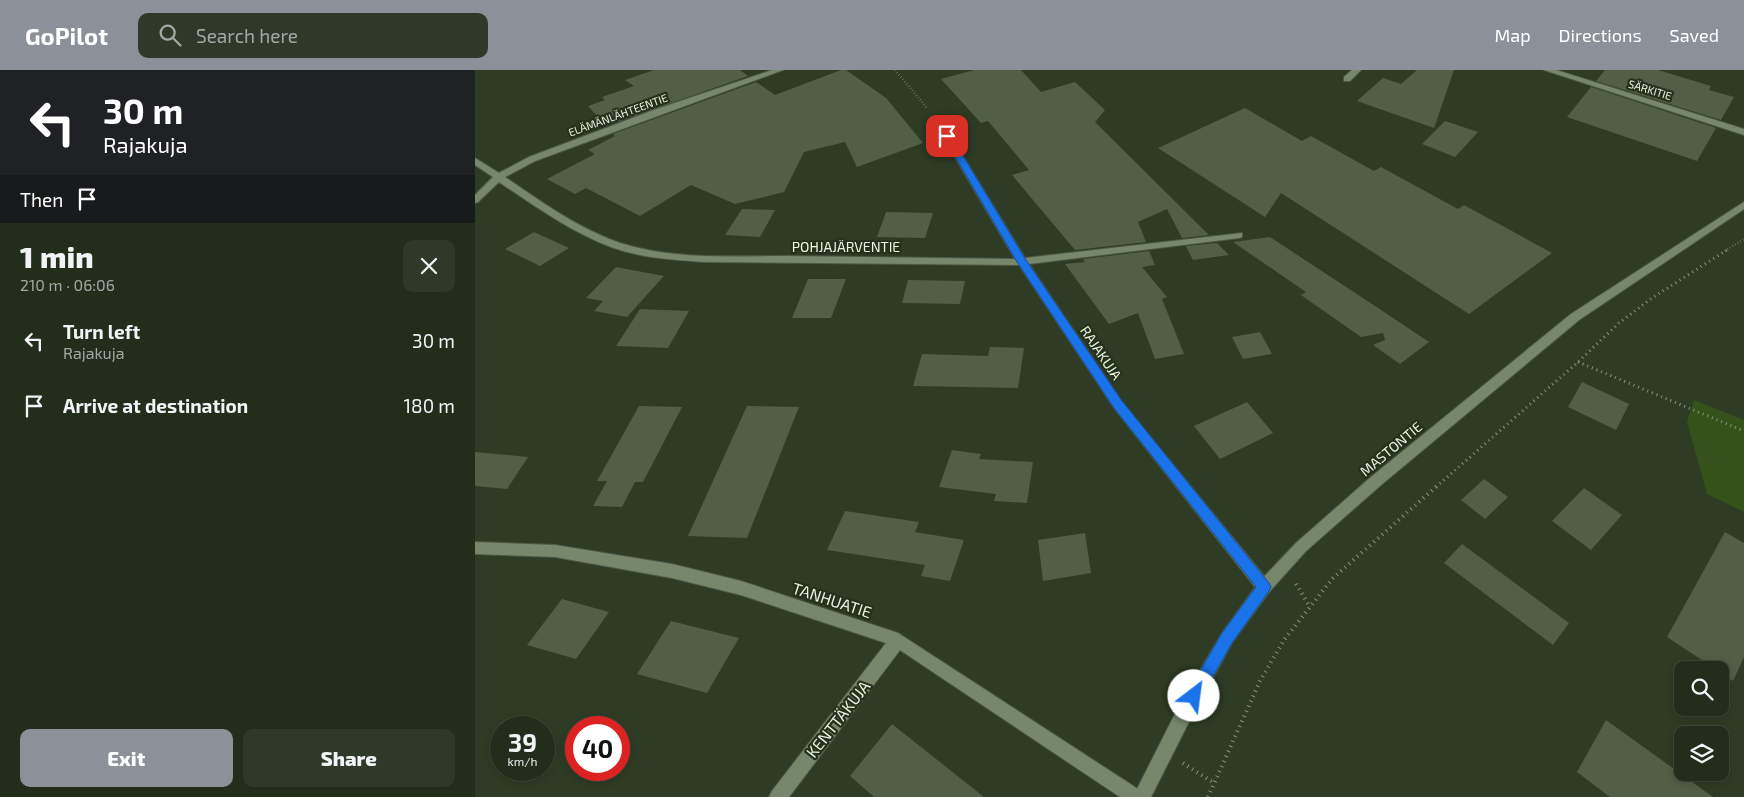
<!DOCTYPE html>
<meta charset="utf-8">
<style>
:root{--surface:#222d1c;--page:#2e3929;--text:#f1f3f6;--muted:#a2a8a3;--line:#3f493b;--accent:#8c9099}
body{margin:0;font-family:"Exo 2",sans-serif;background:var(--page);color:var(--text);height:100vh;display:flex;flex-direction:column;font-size:19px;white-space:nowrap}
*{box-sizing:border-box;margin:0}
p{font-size:16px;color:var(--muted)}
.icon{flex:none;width:28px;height:28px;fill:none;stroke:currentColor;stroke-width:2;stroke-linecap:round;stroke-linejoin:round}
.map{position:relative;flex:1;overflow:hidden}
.drawer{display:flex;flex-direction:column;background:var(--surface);width:475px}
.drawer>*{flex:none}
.banner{background:#202124;color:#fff;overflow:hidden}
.fabs{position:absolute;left:1199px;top:591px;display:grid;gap:10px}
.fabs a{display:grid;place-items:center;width:55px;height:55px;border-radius:10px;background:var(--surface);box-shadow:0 2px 8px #0003,0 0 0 1px var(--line);font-size:25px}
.speed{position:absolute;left:15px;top:646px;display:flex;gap:10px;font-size:25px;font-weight:700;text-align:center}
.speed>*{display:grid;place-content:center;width:65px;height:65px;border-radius:50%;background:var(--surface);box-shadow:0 2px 8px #0003,0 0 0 1px var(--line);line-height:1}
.speed small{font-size:12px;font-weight:400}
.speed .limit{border:8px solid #d22;background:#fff;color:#111}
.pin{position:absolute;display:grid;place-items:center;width:42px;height:42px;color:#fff;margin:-21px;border-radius:10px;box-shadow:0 2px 8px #0006}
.me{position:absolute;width:55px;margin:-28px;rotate:30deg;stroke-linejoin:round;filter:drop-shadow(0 0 4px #0008)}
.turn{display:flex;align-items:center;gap:18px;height:105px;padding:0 20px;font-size:22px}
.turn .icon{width:65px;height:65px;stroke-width:2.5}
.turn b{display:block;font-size:35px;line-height:42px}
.then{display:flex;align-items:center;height:48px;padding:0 20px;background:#0003;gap:10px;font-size:19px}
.round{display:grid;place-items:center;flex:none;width:52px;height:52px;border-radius:10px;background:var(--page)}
.summary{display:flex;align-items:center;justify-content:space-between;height:85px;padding:0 20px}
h1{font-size:30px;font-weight:800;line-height:38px}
.button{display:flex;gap:10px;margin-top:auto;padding:10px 20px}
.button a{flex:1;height:58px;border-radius:10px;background:var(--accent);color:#fff;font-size:20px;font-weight:800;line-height:58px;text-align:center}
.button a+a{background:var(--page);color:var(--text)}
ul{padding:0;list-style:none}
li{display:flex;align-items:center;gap:15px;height:65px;padding:0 20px}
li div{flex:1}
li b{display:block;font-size:19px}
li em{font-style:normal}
header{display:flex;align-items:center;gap:30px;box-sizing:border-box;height:70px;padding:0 25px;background:var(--accent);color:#fff}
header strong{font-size:24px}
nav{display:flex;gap:28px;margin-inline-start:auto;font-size:18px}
.search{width:350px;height:45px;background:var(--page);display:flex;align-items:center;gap:12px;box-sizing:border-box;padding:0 18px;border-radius:10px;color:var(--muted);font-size:19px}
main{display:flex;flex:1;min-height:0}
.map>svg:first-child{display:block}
.green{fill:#35521b}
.building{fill:#515f47}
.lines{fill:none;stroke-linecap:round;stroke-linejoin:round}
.minor-casing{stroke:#4d5945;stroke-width:2}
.tertiary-casing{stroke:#4d5945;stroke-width:2}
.path-far2{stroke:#889481;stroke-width:2.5;stroke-dasharray:0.5 2.5;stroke-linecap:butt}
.path-far1{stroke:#889481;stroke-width:3;stroke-dasharray:1 4;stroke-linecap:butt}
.path{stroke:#889481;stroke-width:4;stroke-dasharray:1 4.5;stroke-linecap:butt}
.minor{fill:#77876c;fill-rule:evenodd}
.tertiary{fill:#77876c;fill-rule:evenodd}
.route{fill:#1a73e8;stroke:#114b97}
.labels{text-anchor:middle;stroke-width:4.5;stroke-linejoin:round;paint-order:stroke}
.far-street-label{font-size:11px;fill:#ebf3e5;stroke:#24321b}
.street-label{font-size:14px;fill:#ebf3e5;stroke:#24321b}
.near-street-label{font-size:16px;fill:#ebf3e5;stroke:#24321b}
</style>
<header>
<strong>GoPilot</strong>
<div class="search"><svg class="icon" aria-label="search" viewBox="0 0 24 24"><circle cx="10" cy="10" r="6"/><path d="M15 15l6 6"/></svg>Search here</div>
<nav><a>Map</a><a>Directions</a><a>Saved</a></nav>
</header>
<main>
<section class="drawer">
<div class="banner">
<div class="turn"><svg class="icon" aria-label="left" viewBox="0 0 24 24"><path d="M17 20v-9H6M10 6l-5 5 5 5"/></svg><div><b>30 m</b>Rajakuja</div></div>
<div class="then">Then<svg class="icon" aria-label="arrive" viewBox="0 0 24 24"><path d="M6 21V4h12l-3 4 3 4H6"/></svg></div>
</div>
<div class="summary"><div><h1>1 min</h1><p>210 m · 06:06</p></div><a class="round"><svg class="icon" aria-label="close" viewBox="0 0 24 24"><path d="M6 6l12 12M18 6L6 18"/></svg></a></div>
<ul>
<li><svg class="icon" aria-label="left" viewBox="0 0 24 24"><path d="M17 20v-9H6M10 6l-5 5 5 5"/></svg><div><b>Turn left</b><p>Rajakuja</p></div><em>30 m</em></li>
<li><svg class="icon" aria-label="arrive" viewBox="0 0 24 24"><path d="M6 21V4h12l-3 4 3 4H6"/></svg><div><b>Arrive at destination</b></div><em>180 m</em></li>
</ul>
<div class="button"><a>Exit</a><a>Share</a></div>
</section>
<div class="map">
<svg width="1269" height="727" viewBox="0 0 1269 727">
<rect width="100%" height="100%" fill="#2e3c25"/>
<path class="green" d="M1219,330L1269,350V442L1232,424L1212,352Z"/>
<path class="building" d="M179,0H265L273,6L131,56L113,36L130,30L127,27L159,16L150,10Z
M366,0H371L411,28L448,73L382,97L370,72L329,82L309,122L260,134L216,115L165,146L111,118L100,124L72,109L120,84L113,80L140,66L138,64L281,12L300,25Z
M499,0H546L566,22L600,12L630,40L620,52L734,165L707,168L692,139L663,152L671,172L600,180L537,105L554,100L513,51L506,53L466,9Z
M942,0H979L959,58L882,31L908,8L926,14Z
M1130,0H1183L1236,16L1234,20L1259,27L1246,50L1121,11Z
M1116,17L1241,58L1222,91L1092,47Z
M770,38L827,71L836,66L899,101L906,97L983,139L989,135L1077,183L994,244L806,123L790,147L683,78Z
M970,51L1003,62L980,87L947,74Z
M267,139L300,140L285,167L250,165Z
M411,142L458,143L450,168L402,167Z
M59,162L94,178L65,196L30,179Z
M795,167L900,236L954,272L925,294L898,275L910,270L908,263L886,267L826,225L831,222L758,172Z
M742,173L754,185L718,190L711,176Z
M674,181L680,195L667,197L692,227L687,229L709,284L680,289L663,243L634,254L590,194L610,192L608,189Z
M141,197L189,206L152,247L119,241L128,231L111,228Z
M333,209H371L356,248H317Z
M433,210L490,211L485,234L427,233Z
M165,239L214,241L193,278L141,276Z
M785,262L797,284L768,289L757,267Z
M515,277L549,278L543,318L438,316L447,284L513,286Z
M1107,312L1154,334L1141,360L1093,337Z
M772,332L798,363L745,389L719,356Z
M164,336L207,337L168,412H160L147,437L118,436L132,411H122Z
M272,336L324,337L272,468L213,466Z
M477,380L506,384L504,389L558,392L552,433L519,431L521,424L464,417Z
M0,382L53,387L32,419L0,416Z
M1009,409L1033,427L1010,449L986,430Z
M1109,418L1147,445L1116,480L1077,451Z
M370,441L444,452L440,462L489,470L475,511L446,506L450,495L352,480Z
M1250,462L1269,473V587L1258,611L1245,602V600H1242L1192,567Z
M610,463L616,503L568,511L563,470Z
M987,474L1094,553L1078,575L969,493Z
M87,529L134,542L101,589L52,575Z
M196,551L264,568L232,623L162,604Z
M1131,650L1238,727H1135L1102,702Z
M417,654L509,727H399L375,706Z"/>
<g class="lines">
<defs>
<path id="minor" d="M297,0H308L60,91L30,107C66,132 104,159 145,173C198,190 257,186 312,186C388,187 464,188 540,189L458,50L462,47L466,50L550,188L767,163V167L764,168L554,194L647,332L794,512L796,517L794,522L789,524L784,522L639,338L544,195L230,192C198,190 166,188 136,177C96,162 60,136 24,112L3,132L0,133V125L18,107L0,95V88L24,103L54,87L176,41Z
M877,0H886L875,11H869V7Z
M1069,0H1081L1269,59V65Z
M0,472L80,475L197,494L266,511L423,563L666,721L669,727H645L425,580L314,727H294L297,721L411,573L266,525L197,508L80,487L0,484Z"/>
<path id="tertiary" d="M1269,132V139L1104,250L906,415L831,481L794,522L757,573L717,646L676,727H658L705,634L747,563L784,512L821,473L896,407L1096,244Z"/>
</defs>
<use href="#minor" class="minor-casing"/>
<use href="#tertiary" class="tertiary-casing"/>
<path class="path-far2" d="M420,0L452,38
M1250,181L1269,169"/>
<path class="path-far1" d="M1103,292L1269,361
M961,417L1103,292L1144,253L1177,228L1252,180"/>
<path class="path" d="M821,514L835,537
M708,693L739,713
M733,727L785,611L809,570L857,509L962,416"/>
<use href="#minor" class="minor"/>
<use href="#tertiary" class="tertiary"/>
</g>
<path class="route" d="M469,64L476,66L551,190L647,331L794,513L796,517L794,521L757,573L724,631L719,633L714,631L712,626L714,620L747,563L781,517L639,338L542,192L468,66Z"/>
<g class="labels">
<g class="far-street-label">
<text transform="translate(1175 20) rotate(17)" y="4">SÄRKITIE</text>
<text transform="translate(143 45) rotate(-20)" y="4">ELÄMÄNLÄHTEENTIE</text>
</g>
<g class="street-label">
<text x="371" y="182">POHJAJÄRVENTIE</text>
<text transform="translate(626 283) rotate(56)" y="5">RAJAKUJA</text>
<text transform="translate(916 379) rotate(-40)" y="5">MASTONTIE</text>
</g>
<g class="near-street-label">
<text transform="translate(357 530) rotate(18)" y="6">TANHUATIE</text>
<text transform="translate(363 649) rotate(-52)" y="6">KENTTÄKUJA</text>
</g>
</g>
</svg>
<div class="fabs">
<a><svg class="icon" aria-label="search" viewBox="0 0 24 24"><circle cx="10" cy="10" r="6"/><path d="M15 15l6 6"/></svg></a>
<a><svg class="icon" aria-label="layers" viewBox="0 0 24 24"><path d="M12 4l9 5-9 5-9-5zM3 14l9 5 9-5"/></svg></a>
</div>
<div class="speed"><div>39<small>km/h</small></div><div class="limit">40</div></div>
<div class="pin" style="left:472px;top:66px;background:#d93025"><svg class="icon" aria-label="arrive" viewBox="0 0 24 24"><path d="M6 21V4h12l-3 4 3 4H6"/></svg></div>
<svg class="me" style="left:719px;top:626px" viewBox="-20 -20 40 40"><circle r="19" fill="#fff"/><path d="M0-13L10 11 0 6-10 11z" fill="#1a73e8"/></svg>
</div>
</main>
